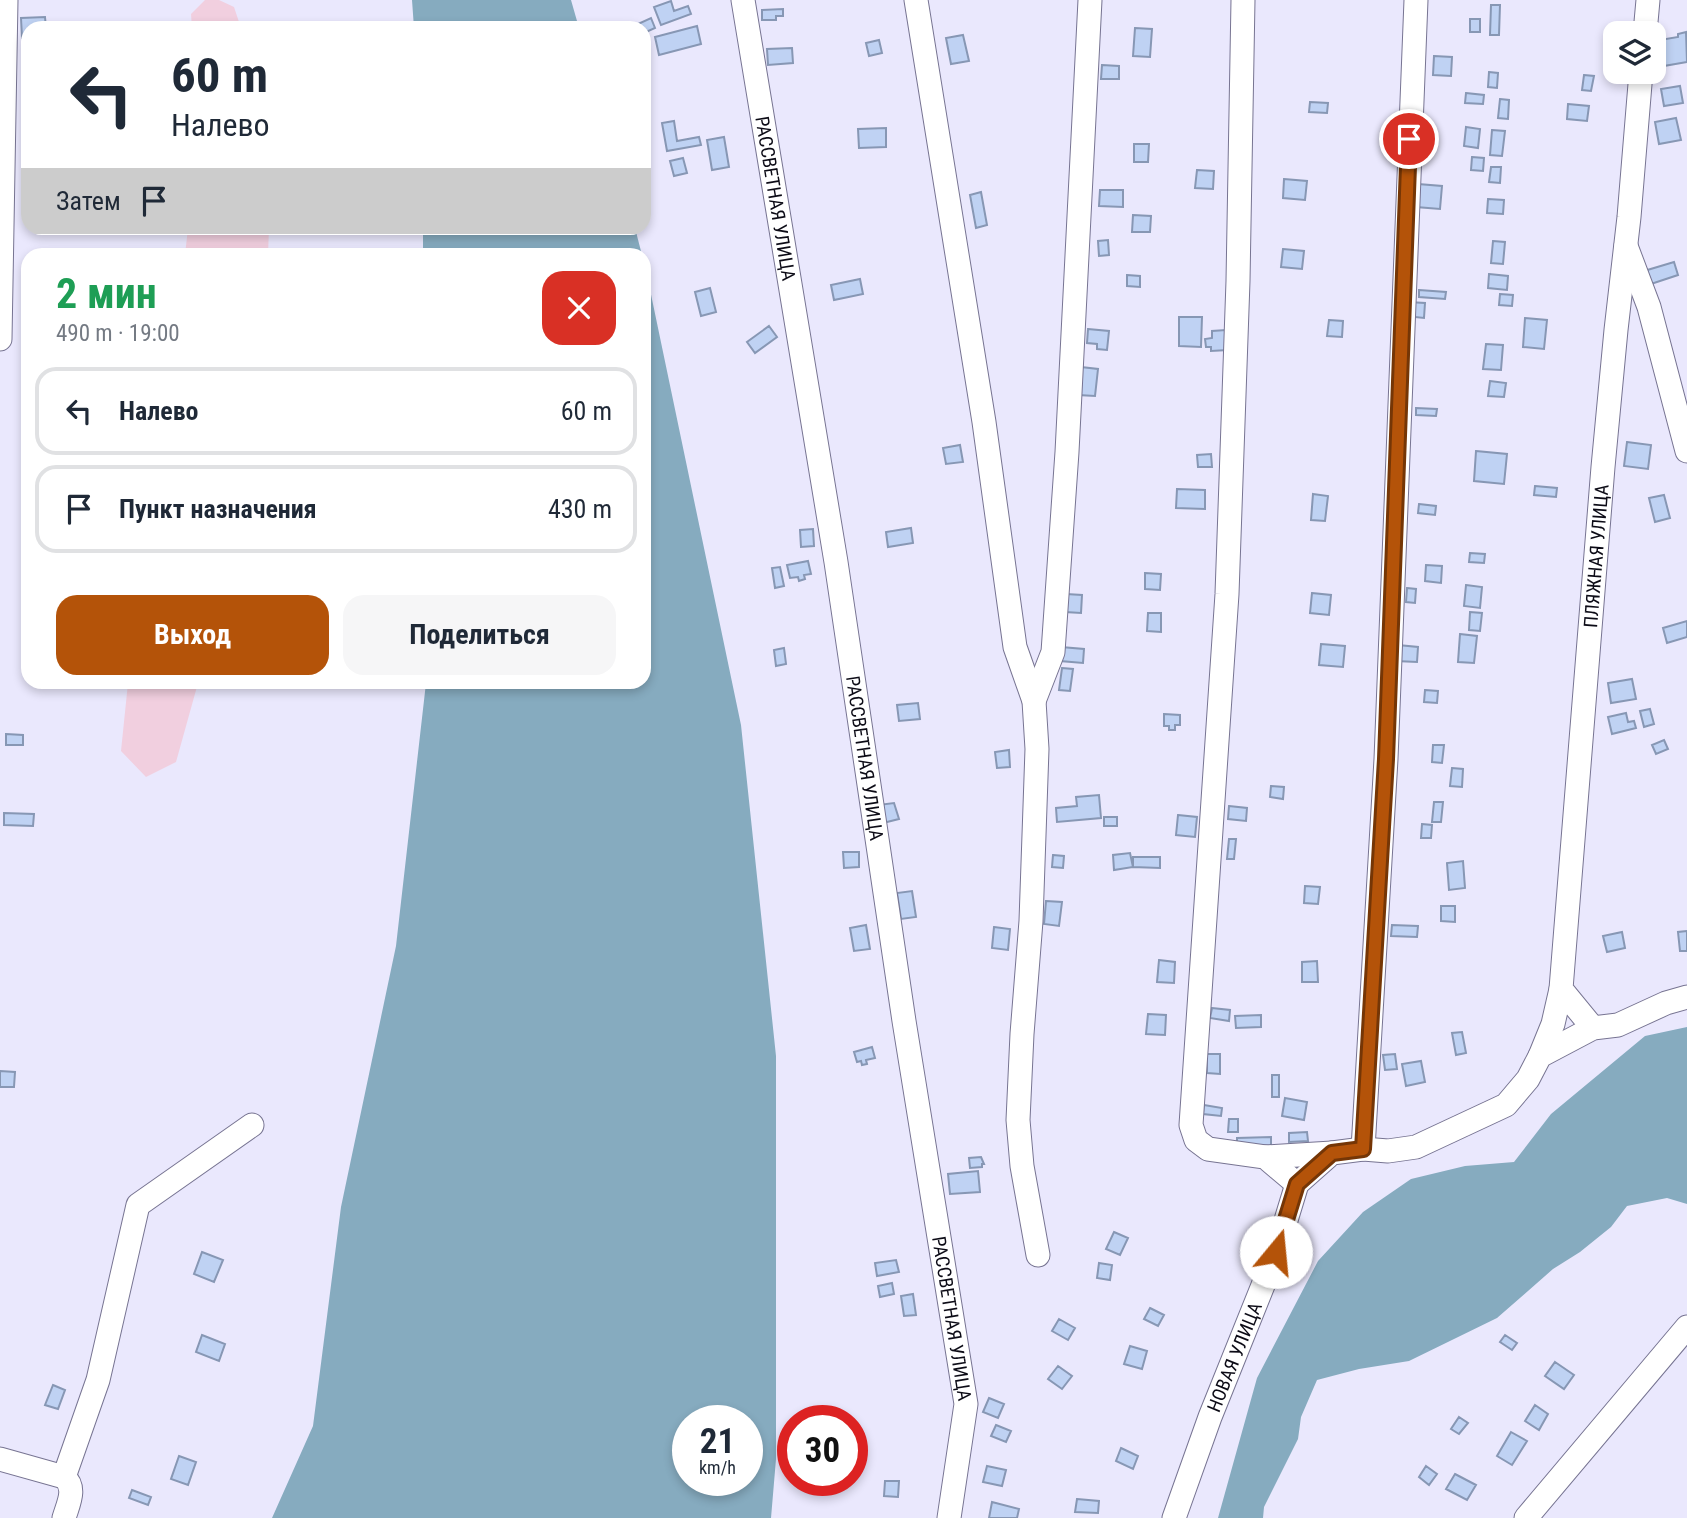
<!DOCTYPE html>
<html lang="ru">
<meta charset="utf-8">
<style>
:root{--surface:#fff;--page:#f6f6f7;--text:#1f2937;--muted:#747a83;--line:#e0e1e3;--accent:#b45309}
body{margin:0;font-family:"Roboto Condensed",sans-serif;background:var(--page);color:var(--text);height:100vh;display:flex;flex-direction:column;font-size:26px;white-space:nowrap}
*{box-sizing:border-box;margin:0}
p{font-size:23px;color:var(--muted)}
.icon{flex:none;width:38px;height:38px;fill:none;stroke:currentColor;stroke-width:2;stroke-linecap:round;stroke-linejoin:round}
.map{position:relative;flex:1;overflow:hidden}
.side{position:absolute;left:21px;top:248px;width:630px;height:441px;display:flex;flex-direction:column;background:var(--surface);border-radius:21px;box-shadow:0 4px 10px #0003}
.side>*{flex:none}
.hud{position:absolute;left:21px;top:21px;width:630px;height:214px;border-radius:21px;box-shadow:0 4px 10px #0003;background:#fff;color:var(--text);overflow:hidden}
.controls{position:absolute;left:1603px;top:21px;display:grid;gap:14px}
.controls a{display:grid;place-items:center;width:63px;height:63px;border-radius:14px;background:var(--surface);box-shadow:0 4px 10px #0003;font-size:35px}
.speed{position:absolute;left:672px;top:1405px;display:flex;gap:14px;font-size:35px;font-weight:700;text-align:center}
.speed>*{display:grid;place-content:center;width:91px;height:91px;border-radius:50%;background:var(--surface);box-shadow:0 4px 10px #0003;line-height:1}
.speed small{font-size:18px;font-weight:400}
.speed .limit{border:10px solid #d22;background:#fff;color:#111}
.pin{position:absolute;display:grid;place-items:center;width:60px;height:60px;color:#fff;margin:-30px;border:4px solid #fff;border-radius:50%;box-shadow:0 2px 7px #0007}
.me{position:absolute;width:77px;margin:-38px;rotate:17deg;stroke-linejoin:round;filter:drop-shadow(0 0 5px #0008)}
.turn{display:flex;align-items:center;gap:24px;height:147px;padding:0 35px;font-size:32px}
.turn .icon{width:91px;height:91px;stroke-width:2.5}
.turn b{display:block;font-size:49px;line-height:60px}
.then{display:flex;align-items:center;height:66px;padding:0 35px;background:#0003;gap:14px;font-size:26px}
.round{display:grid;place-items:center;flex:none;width:74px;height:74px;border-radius:21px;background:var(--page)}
.headline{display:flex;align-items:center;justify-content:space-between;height:119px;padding:0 35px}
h1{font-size:42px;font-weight:700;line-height:52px;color:#1e9e55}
.action{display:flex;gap:14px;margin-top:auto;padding:14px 35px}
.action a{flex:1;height:80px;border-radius:21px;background:var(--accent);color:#fff;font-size:28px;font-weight:700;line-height:80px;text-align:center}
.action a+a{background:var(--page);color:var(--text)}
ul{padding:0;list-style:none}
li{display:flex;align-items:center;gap:21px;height:88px;margin:0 14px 10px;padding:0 21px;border:4px solid var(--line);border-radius:21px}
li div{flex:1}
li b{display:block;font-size:26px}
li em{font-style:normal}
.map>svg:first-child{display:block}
.green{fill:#f1cfdf}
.water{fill:#86abbf;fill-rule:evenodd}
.building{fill:#bfd2f3;stroke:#8797b4;stroke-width:2}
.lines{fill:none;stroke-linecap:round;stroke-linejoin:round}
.minor-casing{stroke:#777492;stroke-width:25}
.minor{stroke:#fff;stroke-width:23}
.route-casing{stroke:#753606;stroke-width:18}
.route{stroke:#b45309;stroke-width:12}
.labels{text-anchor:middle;stroke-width:6;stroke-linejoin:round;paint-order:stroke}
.street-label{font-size:19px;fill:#0c0b16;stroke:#fff}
</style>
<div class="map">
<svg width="1687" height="1518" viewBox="0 0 1687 1518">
<rect width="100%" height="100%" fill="#eae8fd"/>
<path class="green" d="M205,0H219L234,7L241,28H192L191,14Z
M188,228H269L268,255H185Z
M128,683H198L176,762L146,777L121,751Z"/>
<path class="water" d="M412,0H571L579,28H414Z
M423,228H635L642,255H423Z
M644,261L741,725L776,1056V1459L771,1518H272L313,1426L341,1207L396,946L426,683L644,682ZM747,1421V1480H688V1421Z
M1687,1027V1204L1667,1198L1627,1206L1611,1227L1580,1252L1553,1269L1497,1318L1409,1361L1359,1369L1317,1380L1301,1417L1298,1439L1264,1507L1263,1518H1218L1257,1378L1318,1261L1363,1212L1411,1179L1465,1166L1514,1162L1551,1114L1645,1036Z"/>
<path class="building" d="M671,1L674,11L688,6L691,14L661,25L654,7Z
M1491,5H1500L1499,35H1490Z
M783,9V16H776V20H762V10Z
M45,17L46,28H28V38H22L21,18Z
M651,18L655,28L644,33V28H640L638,24Z
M1470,19H1480V32H1470Z
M697,26L701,44L659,55L655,37Z
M1135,28L1152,29L1150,57L1133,56Z
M1686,32L1687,62L1658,67L1654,41L1678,37V34Z
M963,35L969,61L951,64L946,38Z
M879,40L882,53L869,56L866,43Z
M792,48L793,63L768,65L767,49Z
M1434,56L1452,57L1451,76L1433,75Z
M1102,65L1119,66V79H1101Z
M1489,72L1498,73L1497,88L1488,87Z
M1584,75L1594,76L1591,91L1582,90Z
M1680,86L1683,103L1664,106L1661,89Z
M1466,93L1484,95L1483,104L1465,103Z
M1500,99L1509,100L1508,119L1498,118Z
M1310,102L1328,103L1327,113L1309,112Z
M1568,104L1589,106L1587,121L1567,119Z
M1676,118L1681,140L1659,144L1655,122Z
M674,121L677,141L699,137L701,145L667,151L662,123Z
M1466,127L1480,129L1478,148L1464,146Z
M886,128V147L859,148L858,129Z
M1492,130L1505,131L1502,156L1490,155Z
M724,137L729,167L712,170L707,140Z
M1134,144H1149L1148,162H1134Z
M1472,157L1484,158L1483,171L1471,170Z
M683,158L687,173L674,176L670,161Z
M1491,167H1501L1500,183L1489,182Z
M1197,170L1214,171L1213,189L1195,188Z
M1284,179L1307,181L1305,200L1283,198Z
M1418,184L1442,186L1440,209L1416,207Z
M1100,190H1123V207L1099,206Z
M981,192L987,225L976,228L970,195Z
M1488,199L1504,200L1503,214L1487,213Z
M1133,215L1151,216L1150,232H1132Z
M1108,240L1109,255L1099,256L1098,241Z
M1493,241L1505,242L1503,264L1491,263Z
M1283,249L1304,251L1302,269L1281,267Z
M1674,262L1678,275L1648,285L1644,271Z
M1489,274L1508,276L1507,290L1488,288Z
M1127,275L1140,276V287L1127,286Z
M860,279L863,294L834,300L831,285Z
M710,288L716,312L701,316L695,292Z
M1419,290L1446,292L1445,299L1419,297Z
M1500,294L1513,295L1512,306L1499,305Z
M1408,302L1425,303L1424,318L1406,316Z
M1179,317H1202L1201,347L1179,346Z
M1525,318L1547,320L1544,349L1523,347Z
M1329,320L1343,321L1342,337L1327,336Z
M769,326L777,337L755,353L747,342Z
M1088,329L1109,331L1107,350L1097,349V344L1087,343Z
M1226,330L1228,350L1211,351V347H1206L1205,339L1212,338V331Z
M1486,344L1503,345L1501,370L1483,369Z
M1081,367L1098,369L1095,396L1078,395Z
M1490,381L1506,383L1504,397L1488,396Z
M1416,408L1437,409L1436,416L1416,415Z
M1627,442L1651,445L1648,469L1624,466Z
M960,445L963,462L946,464L943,448Z
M1476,451L1507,454L1504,484L1474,481Z
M1211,454L1212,467H1198L1197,455Z
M1535,486L1557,488L1556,497L1534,495Z
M1177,489L1205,490V509L1176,508Z
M1313,494L1328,496L1325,521L1311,520Z
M1664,495L1670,518L1655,522L1649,498Z
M1419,504L1436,506L1435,515L1418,513Z
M911,528L913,543L888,547L886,532Z
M813,529L814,546L801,547L800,530Z
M1470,553L1485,554L1484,563L1469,562Z
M808,561L811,574L804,575L805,579L799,581L798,577L790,578L787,565Z
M1426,565L1442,566L1441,583L1425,581Z
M780,567L784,586L775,588L772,568Z
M1145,573L1161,574L1160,590L1145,589Z
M1466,585L1482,587L1480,608L1464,606Z
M1407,588L1416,589L1415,603L1406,602Z
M1312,593L1331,595L1329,615L1310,613Z
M1066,594L1082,595L1081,613L1065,612Z
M1470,612L1482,613L1480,631L1469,630Z
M1148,613H1161V632L1147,631Z
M1687,621V637L1667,643L1663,628Z
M1460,634L1477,636L1474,663L1458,662Z
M1321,644L1345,646L1343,667L1319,665Z
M1398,645L1418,647L1417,662L1396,661Z
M1061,647L1084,649L1083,663L1060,661Z
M784,648L786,664L776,666L774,650Z
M1062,668L1073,669L1070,691L1059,690Z
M1632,679L1636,699L1611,703L1608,683Z
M1425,690L1438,691L1437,703L1424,702Z
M918,703L920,719L899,721L897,705Z
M1650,709L1654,724L1644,727L1640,711Z
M1626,713L1628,722L1634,721L1636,728L1612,734L1608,717Z
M1164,714L1180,715V725H1175V730H1169V726H1164Z
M6,734L23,735V745H6Z
M1664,740L1668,749L1656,754L1652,745Z
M1433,745H1444L1442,763L1432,762Z
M1009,750L1010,767L997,768L995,752Z
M1452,768L1463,769L1462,787L1450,786Z
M1271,786L1284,787L1283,799L1270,797Z
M1099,795L1101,818L1057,822L1056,808L1077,806L1076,797Z
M1434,802H1443L1441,822H1432Z
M894,803L899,819L883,823L878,805Z
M1229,806L1247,808L1246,821L1228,819Z
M4,813L34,814L33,826L4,825Z
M1178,815L1197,817L1195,837L1176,835Z
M1104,817H1117V826H1104Z
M1422,824L1432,825L1431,838H1421Z
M1229,839H1236L1234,859H1227Z
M843,852H859V867L844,868Z
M1130,853L1133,867L1114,870L1113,855Z
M1053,855L1064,856L1063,868L1052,867Z
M1133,857H1160V868L1133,867Z
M1463,861L1465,888L1449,890L1447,863Z
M1305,886L1320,887L1318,904L1304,903Z
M912,891L916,917L901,919L897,893Z
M1046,901L1062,902L1059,926L1044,924Z
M1441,906H1455V922L1441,921Z
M866,925L870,949L854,951L850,928Z
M1392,925L1418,926L1417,937L1391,936Z
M994,927L1010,929L1008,950L992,948Z
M1687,931V951H1680L1678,932Z
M1622,932L1625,948L1607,952L1603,936Z
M1159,960L1175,962L1174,983L1157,982Z
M1317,961L1318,982H1302V962Z
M1212,1008L1230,1010L1229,1021L1210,1018Z
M1148,1014L1166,1015L1165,1035L1146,1034Z
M1261,1015V1027L1236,1028L1235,1016Z
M1462,1032L1466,1053L1456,1055L1452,1033Z
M872,1047L875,1058L866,1060L867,1064L862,1065L861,1061L857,1062L854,1052Z
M1207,1054H1220V1074L1207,1073Z
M1395,1054L1397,1069L1385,1070L1383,1055Z
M1421,1061L1425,1082L1406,1086L1402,1064Z
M0,1071L15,1072L14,1087H0Z
M1272,1075H1279V1097H1272Z
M1285,1098L1307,1102L1304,1120L1282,1116Z
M1204,1105L1222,1108L1221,1116L1203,1114Z
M1229,1119H1238V1132H1228Z
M1307,1132L1308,1141L1289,1142V1133Z
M1271,1137V1149L1237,1150V1138Z
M981,1157L984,1164H982V1167L970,1168L969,1158Z
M978,1171L980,1192L950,1194L948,1174Z
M1114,1232L1128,1238L1120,1255L1106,1249Z
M202,1252L223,1260L214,1282L194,1274Z
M896,1260L899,1272L877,1276L875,1263Z
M1099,1263L1112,1265L1110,1280L1097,1278Z
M892,1283L894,1294L880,1297L878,1286Z
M913,1294L916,1315L904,1316L901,1296Z
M1150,1308L1164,1315L1158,1326L1144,1319Z
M1059,1319L1075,1328L1068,1340L1052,1331Z
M202,1335L225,1344L219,1361L196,1352Z
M1505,1335L1517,1343L1512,1350L1500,1342Z
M1130,1346L1147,1351L1142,1369L1124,1364Z
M1555,1362L1574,1375L1564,1389L1545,1376Z
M1058,1366L1072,1376L1062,1389L1048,1379Z
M53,1385L65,1390L58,1409L45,1405Z
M989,1398L1004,1404L998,1418L983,1412Z
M1535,1405L1548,1414L1539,1430L1525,1421Z
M1459,1417L1468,1423L1459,1434L1451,1429Z
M996,1425L1011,1431L1006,1442L991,1436Z
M1511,1432L1527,1441L1512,1465L1497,1456Z
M1121,1448L1138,1456L1133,1469L1116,1461Z
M179,1456L196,1462L188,1485L171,1479Z
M987,1466L1006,1470L1002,1486L983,1482Z
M1426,1466L1437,1474L1429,1485L1419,1477Z
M1455,1474L1476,1485L1467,1500L1446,1489Z
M885,1481H899L898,1497L884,1496Z
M132,1490L151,1497L148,1505L129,1498Z
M1077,1499L1099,1501L1098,1513L1075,1512Z
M992,1502L1019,1509L1017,1518H989Z"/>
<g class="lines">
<defs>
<g id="minor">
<path id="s1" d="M743,0L836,562L904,1021L966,1404L949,1518"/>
<path d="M916,0L984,422L1015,647L1034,701L1037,749L1031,921L1022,1034L1018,1120L1022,1166L1038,1255"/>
<path d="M1243,0L1238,281L1227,594L1191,1125L1196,1140L1208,1149L1265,1157L1297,1184"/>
<path d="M1645,33L1648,0"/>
<path d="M1626,246L1649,307L1687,451"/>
<path d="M0,339L6,0"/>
<path d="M1034,701L1053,652L1067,452L1090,0"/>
<path id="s2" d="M1593,1028L1561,989L1603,467L1616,330L1629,217L1641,72"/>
<path d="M1540,1056L1553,1024L1561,989"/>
<path d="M1363,1149L1386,759L1416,0"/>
<path d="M1265,1157L1332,1153"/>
<path d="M0,1459L64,1477C77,1488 68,1504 64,1518"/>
<path d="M64,1477L98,1380L138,1205L252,1125"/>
<path id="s3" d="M1174,1518L1210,1417L1276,1253L1297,1184L1332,1153L1363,1149L1388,1151L1416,1147L1506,1105L1528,1079L1540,1056L1593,1028L1618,1025L1666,1003L1687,997"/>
<path d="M1526,1518L1687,1327"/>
</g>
</defs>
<use href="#minor" class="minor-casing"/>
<use href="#minor" class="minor"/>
</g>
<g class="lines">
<defs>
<path id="route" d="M1276,1252L1297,1184L1332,1153L1363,1149L1386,759L1409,139"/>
</defs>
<use href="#route" class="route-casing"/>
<use href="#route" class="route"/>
</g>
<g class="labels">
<g class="street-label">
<text dy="7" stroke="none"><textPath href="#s1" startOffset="201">РАССВЕТНАЯ УЛИЦА</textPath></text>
<text dy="7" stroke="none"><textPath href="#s2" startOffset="485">ПЛЯЖНАЯ УЛИЦА</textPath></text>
<text dy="7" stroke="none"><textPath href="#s1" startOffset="768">РАССВЕТНАЯ УЛИЦА</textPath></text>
<text dy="7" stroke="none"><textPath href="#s1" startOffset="1335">РАССВЕТНАЯ УЛИЦА</textPath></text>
<text dy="7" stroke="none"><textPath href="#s3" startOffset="172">НОВАЯ УЛИЦА</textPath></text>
</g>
</g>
</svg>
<div class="controls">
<a><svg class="icon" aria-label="layers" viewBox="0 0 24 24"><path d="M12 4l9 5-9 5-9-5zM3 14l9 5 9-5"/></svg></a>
</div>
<div class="speed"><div>21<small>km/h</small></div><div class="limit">30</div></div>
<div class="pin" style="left:1409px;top:139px;background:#d93025"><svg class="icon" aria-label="arrive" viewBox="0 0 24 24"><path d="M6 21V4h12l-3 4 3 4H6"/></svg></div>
<svg class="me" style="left:1276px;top:1252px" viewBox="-20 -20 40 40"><circle r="19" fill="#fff"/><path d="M0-13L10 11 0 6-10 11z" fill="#b45309"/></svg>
<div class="hud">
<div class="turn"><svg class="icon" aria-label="left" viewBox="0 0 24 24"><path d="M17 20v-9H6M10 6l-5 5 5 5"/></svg><div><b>60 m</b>Налево</div></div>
<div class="then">Затем<svg class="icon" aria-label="arrive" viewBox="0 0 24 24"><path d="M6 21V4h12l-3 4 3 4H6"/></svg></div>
</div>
<section class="side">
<div class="headline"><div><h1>2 мин</h1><p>490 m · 19:00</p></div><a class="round" style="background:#d93025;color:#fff"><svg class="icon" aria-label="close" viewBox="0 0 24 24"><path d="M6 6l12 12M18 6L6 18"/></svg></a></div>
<ul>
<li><svg class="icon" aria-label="left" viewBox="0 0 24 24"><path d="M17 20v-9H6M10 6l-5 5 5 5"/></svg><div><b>Налево</b></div><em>60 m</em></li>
<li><svg class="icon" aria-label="arrive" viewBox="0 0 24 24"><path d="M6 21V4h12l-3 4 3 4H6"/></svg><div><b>Пункт назначения</b></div><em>430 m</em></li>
</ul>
<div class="action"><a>Выход</a><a>Поделиться</a></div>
</section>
</div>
